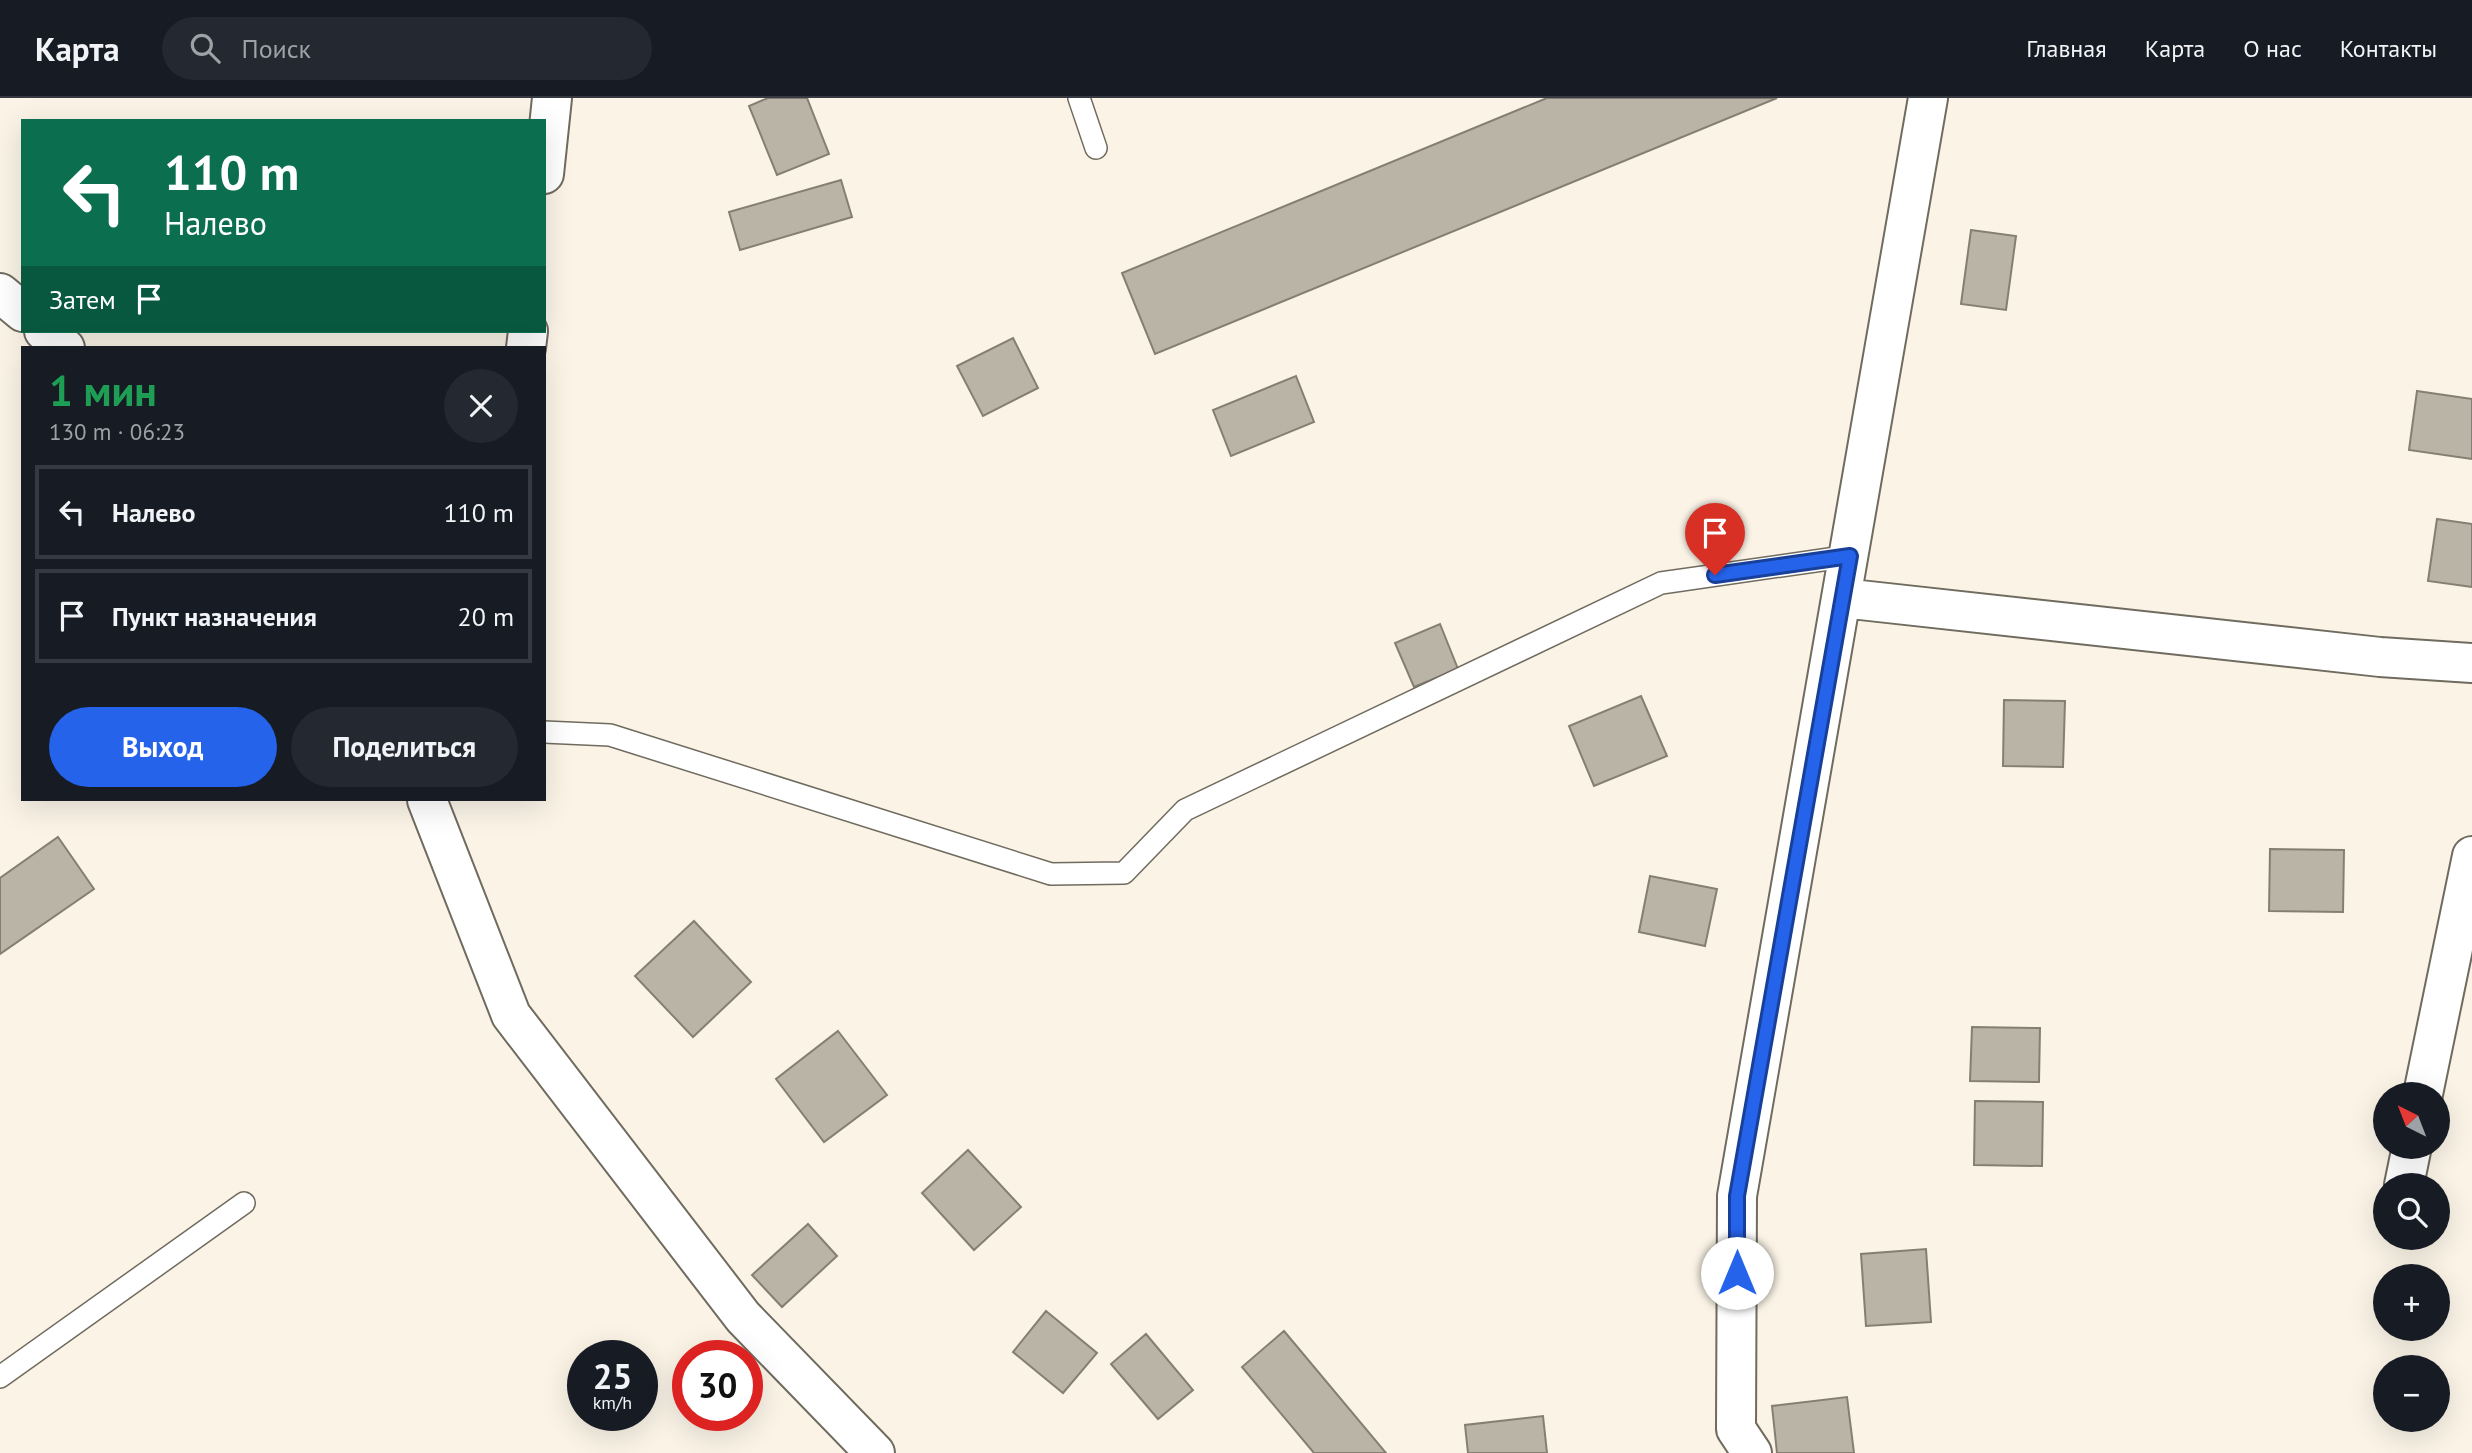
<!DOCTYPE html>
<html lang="ru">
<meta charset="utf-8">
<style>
:root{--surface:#171b24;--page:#242831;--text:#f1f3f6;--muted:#9ea1a6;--line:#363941;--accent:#2563eb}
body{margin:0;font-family:"PT Sans",sans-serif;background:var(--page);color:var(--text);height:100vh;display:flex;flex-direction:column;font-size:26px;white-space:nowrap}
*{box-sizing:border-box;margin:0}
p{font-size:23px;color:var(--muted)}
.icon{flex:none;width:38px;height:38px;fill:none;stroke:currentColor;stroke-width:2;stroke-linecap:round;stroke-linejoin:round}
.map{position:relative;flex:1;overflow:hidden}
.drawer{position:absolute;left:21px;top:248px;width:525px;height:455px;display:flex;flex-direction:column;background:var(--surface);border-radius:0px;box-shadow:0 7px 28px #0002}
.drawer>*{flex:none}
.guide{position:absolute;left:21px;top:21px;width:525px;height:214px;border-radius:0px;box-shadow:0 7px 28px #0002;background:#0b6e4f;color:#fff;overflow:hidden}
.needle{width:46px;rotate:318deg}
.buttons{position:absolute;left:2373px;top:984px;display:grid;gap:14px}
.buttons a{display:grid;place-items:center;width:77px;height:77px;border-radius:50%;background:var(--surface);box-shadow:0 7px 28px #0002;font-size:35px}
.speed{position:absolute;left:567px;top:1242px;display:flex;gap:14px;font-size:35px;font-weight:700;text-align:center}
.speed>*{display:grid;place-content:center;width:91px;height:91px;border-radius:50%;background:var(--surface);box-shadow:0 7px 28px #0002;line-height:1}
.speed small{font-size:18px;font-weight:400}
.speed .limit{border:10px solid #d22;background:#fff;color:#111}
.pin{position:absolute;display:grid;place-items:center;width:60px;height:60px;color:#fff;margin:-72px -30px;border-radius:50% 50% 50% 0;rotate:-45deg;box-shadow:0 0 7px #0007}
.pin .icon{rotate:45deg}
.me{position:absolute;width:77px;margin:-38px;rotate:0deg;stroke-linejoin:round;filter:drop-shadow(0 0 5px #0008)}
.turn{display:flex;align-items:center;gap:24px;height:147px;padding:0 28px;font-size:32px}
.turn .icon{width:91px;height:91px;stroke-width:2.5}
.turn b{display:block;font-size:49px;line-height:60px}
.then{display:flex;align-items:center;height:66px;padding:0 28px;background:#0003;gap:14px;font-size:26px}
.round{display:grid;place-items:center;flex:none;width:74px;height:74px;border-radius:37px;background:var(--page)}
.overview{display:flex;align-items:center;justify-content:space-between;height:119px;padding:0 28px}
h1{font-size:42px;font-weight:800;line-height:52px;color:#1e9e55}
.cta{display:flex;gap:14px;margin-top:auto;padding:14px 28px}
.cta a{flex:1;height:80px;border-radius:42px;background:var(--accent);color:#fff;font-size:28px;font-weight:800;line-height:80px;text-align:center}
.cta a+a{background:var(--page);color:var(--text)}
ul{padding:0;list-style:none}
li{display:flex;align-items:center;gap:21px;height:94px;margin:0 14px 10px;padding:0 14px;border:4px solid var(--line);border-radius:0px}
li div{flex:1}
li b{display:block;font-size:26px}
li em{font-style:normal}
header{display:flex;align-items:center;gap:42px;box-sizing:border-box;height:98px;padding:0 35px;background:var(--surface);border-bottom:2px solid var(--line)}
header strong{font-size:33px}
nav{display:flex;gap:38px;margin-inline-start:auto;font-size:24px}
.search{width:490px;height:63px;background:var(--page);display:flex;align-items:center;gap:18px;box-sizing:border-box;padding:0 24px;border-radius:38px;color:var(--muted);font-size:26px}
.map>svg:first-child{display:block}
.building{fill:#bab4a7;stroke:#857f73;stroke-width:2}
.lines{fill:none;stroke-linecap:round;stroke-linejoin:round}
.lane-casing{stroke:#706b5f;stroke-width:24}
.street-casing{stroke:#706b5f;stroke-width:42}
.lane{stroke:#fff;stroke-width:21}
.street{stroke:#fff;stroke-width:38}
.route-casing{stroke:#184099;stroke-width:18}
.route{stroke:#2563eb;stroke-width:12}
</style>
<header>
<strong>Карта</strong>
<div class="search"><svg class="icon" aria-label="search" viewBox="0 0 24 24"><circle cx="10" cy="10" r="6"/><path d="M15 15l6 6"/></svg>Поиск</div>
<nav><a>Главная</a><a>Карта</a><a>О нас</a><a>Контакты</a></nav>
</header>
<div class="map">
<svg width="2472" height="1355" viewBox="0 0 2472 1355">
<rect width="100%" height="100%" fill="#faf3e6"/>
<path class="building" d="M768,0H807L829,56L777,77L749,8Z
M1547,0H1777L1155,256L1122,175Z
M841,82L852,119L740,152L729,114Z
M1971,132L2016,138L2006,212L1961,206Z
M1013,240L1038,290L983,318L957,268Z
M1296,278L1314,324L1231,358L1213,312Z
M2417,293L2472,301V361L2409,352Z
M2437,421L2472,426V489L2428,483Z
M1440,526L1458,571L1414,589L1395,545Z
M1641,598L1667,658L1594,688L1569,628Z
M2004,602L2065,603L2063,669L2003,668Z
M58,739L94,791L0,856V780Z
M2270,751L2344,752L2343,814L2269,813Z
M1650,778L1717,791L1705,848L1639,834Z
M694,823L751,884L693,939L635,878Z
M1972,929L2040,930L2039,984L1970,983Z
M838,933L887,997L824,1044L776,981Z
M1975,1003L2043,1004L2042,1068L1974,1067Z
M968,1052L1021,1109L974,1152L922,1095Z
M808,1126L837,1158L782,1209L752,1177Z
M1926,1151L1931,1224L1866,1228L1861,1156Z
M1046,1213L1097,1255L1063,1295L1013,1254Z
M1284,1233L1386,1355H1314L1242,1269Z
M1146,1236L1193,1292L1158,1321L1111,1266Z
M1847,1299L1854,1355H1777L1772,1308Z
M1543,1318L1547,1355H1468L1465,1327Z"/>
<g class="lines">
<defs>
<path id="lane" d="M1079,0L1096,50
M544,634L610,637L1051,776L1124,775L1185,712L1661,485L1850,458
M0,1279L244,1105"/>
<path id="street" d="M544,76L552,0
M0,195L23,214
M44,233L65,250
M526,250L528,233
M1842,500L2380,559L2472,565
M427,702L511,917L743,1219L875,1355
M2423,996L2472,758
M2404,1087L2412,1048
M1752,1355L1736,1331L1737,1098L1928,0"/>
</defs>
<use href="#lane" class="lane-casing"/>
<use href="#street" class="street-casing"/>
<use href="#lane" class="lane"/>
<use href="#street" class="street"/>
</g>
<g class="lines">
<defs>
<path id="route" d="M1715,477L1850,458L1737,1098V1175"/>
</defs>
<use href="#route" class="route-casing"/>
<use href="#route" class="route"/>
</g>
</svg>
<div class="buttons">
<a><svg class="needle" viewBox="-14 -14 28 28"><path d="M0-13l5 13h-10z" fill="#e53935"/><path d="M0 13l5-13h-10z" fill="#9ea1a6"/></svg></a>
<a><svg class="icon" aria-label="search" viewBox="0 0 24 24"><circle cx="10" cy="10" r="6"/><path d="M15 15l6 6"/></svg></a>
<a>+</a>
<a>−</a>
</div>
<div class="speed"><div>25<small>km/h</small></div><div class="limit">30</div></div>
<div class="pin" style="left:1715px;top:477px;background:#d93025"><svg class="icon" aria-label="arrive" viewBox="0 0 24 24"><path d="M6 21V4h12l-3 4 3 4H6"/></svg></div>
<svg class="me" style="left:1737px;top:1175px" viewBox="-20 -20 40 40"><circle r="19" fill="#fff"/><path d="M0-13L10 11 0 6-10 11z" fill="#2563eb"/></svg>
<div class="guide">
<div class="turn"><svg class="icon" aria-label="left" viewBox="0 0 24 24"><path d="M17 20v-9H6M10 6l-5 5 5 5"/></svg><div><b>110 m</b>Налево</div></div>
<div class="then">Затем<svg class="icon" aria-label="arrive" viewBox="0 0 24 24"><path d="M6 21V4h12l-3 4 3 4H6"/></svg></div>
</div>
<section class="drawer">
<div class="overview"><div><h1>1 мин</h1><p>130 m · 06:23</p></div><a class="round"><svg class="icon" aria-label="close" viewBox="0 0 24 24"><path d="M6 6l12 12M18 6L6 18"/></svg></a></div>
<ul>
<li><svg class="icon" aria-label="left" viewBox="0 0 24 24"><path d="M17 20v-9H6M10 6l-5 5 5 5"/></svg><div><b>Налево</b></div><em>110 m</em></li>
<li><svg class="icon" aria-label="arrive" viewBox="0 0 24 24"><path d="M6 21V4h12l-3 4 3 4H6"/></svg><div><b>Пункт назначения</b></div><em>20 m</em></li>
</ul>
<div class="cta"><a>Выход</a><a>Поделиться</a></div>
</section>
</div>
